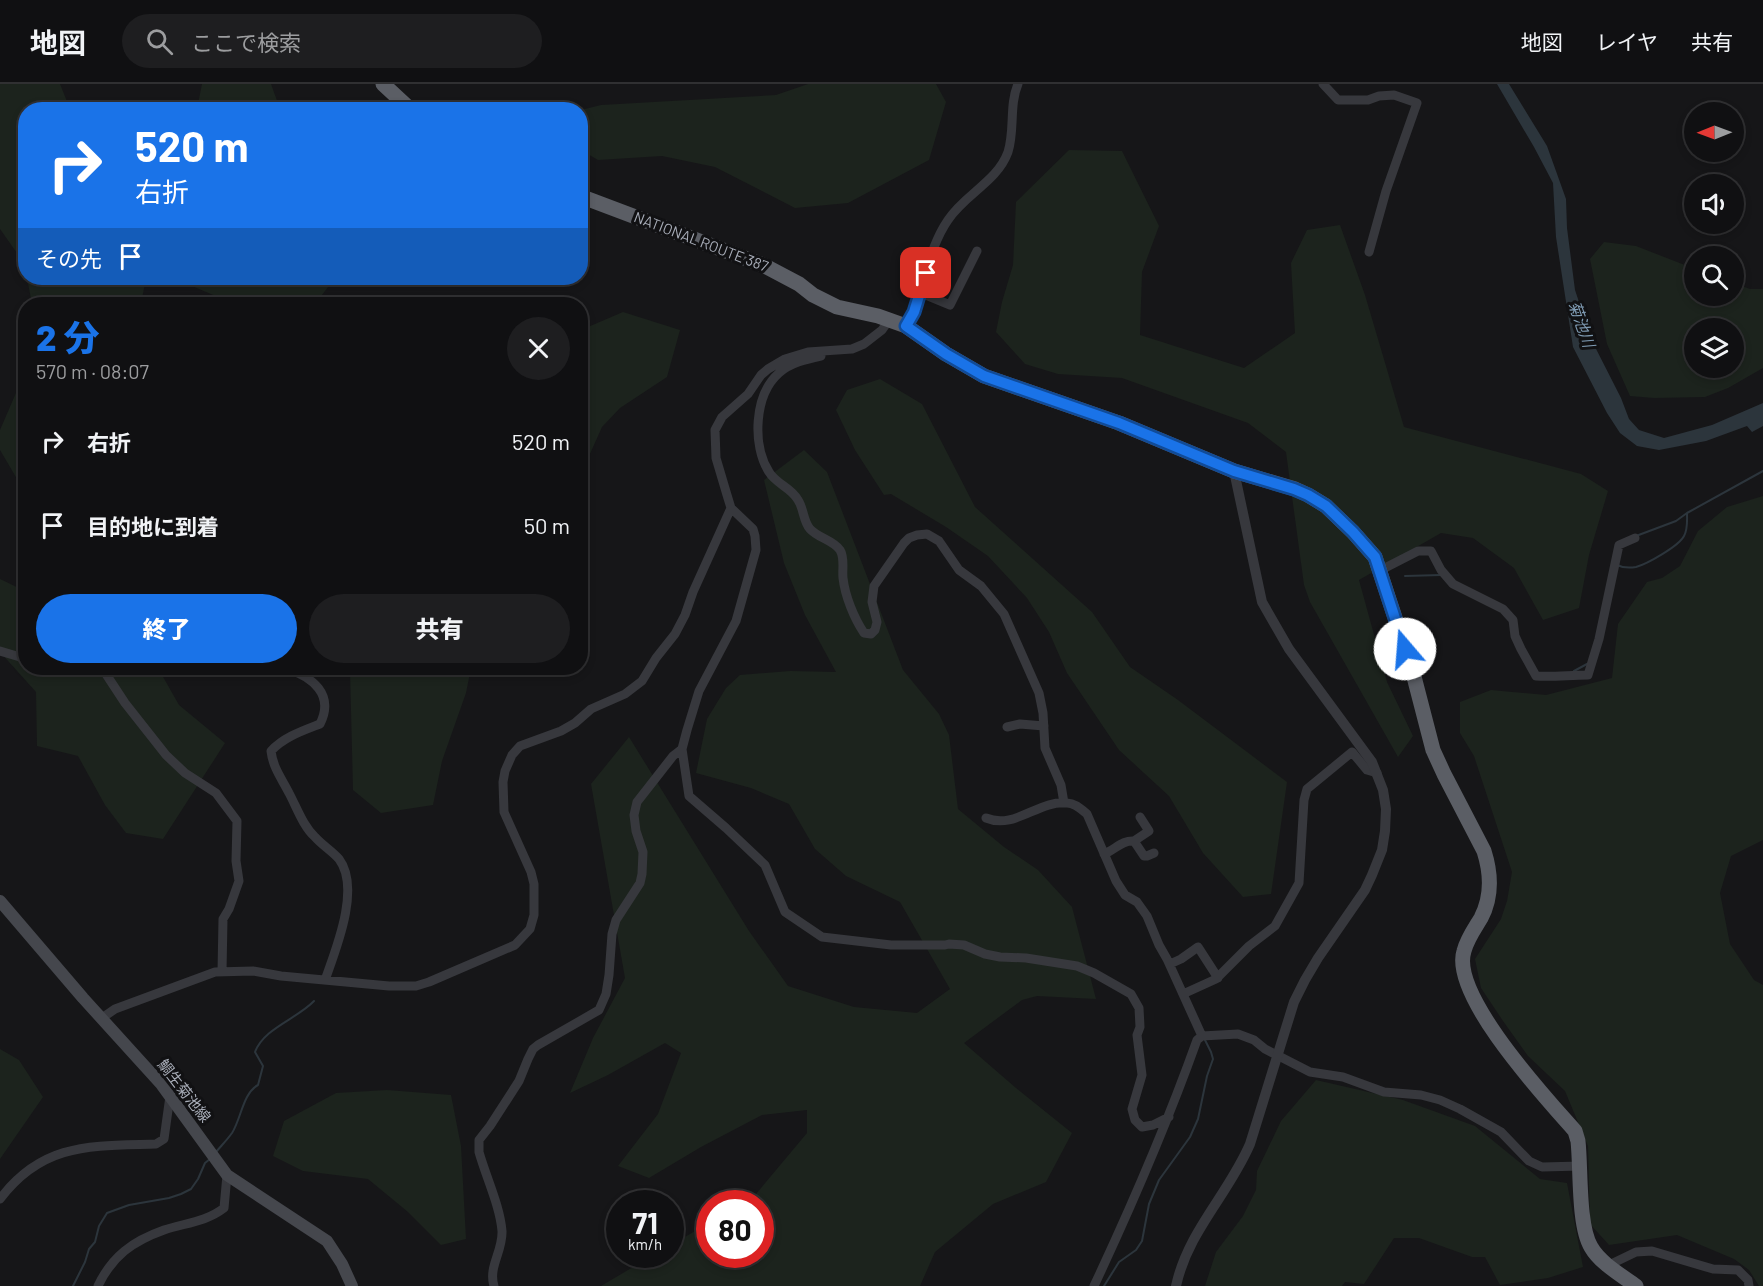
<!DOCTYPE html>
<html lang="ja">
<meta charset="utf-8">
<style>
:root{--surface:#101012;--page:#1e1e20;--text:#f1f3f6;--muted:#9c9d9f;--line:#303032;--accent:#1a73e8}
body{margin:0;font-family:Barlow,"Noto Sans JP",sans-serif;background:var(--page);color:var(--text);height:100vh;display:flex;flex-direction:column;font-size:22px;white-space:nowrap}
*{box-sizing:border-box;margin:0}
p{font-size:20px;color:var(--muted)}
.icon{flex:none;width:33px;height:33px;fill:none;stroke:currentColor;stroke-width:2;stroke-linecap:round;stroke-linejoin:round}
.map{position:relative;flex:1;overflow:hidden}
.drawer{position:absolute;left:18px;top:213px;width:570px;height:378px;display:flex;flex-direction:column;background:var(--surface);border-radius:24px;box-shadow:0 3px 9px #0003,0 0 0 2px var(--line)}
.drawer>*{flex:none}
.guide{position:absolute;left:18px;top:18px;width:570px;height:183px;border-radius:24px;box-shadow:0 3px 9px #0003,0 0 0 2px var(--line);background:#1a73e8;color:#fff;overflow:hidden}
.needle{width:39px;rotate:269deg}
.controls{position:absolute;left:1684px;top:18px;display:grid;gap:12px}
.controls a{display:grid;place-items:center;width:60px;height:60px;border-radius:50%;background:var(--surface);box-shadow:0 3px 9px #0003,0 0 0 2px var(--line);font-size:30px}
.speed{position:absolute;left:606px;top:1106px;display:flex;gap:12px;font-size:30px;font-weight:700;text-align:center}
.speed>*{display:grid;place-content:center;width:78px;height:78px;border-radius:50%;background:var(--surface);box-shadow:0 3px 9px #0003,0 0 0 2px var(--line);line-height:1}
.speed small{font-size:15px;font-weight:400}
.speed .limit{border:9px solid #d22;background:#fff;color:#111}
.pin{position:absolute;display:grid;place-items:center;width:51px;height:51px;color:#fff;margin:-26px;border-radius:12px;box-shadow:0 3px 9px #0006}
.me{position:absolute;width:66px;margin:-33px;rotate:342deg;stroke-linejoin:round;filter:drop-shadow(0 0 4px #0008)}
.turn{display:flex;align-items:center;gap:21px;height:126px;padding:0 18px;font-size:27px}
.turn .icon{width:78px;height:78px;stroke-width:2.5}
.turn b{display:block;font-size:42px;line-height:51px}
.then{display:flex;align-items:center;height:57px;padding:0 18px;background:#0003;gap:12px;font-size:22px}
.round{display:grid;place-items:center;flex:none;width:63px;height:63px;border-radius:32px;background:var(--page)}
.overview{display:flex;align-items:center;justify-content:space-between;height:102px;padding:0 18px}
h1{font-size:36px;font-weight:800;line-height:45px;color:var(--accent)}
.button{display:flex;gap:12px;margin-top:auto;padding:12px 18px}
.button a{flex:1;height:69px;border-radius:36px;background:var(--accent);color:#fff;font-size:24px;font-weight:800;line-height:69px;text-align:center}
.button a+a{background:var(--page);color:var(--text)}
ul{padding:0;list-style:none}
li{display:flex;align-items:center;gap:18px;height:84px;padding:0 18px}
li div{flex:1}
li b{display:block;font-size:22px}
li em{font-style:normal}
header{display:flex;align-items:center;gap:36px;box-sizing:border-box;height:84px;padding:0 30px;background:var(--surface);border-bottom:2px solid var(--line)}
header strong{font-size:28px}
nav{display:flex;gap:33px;margin-inline-start:auto;font-size:21px}
.search{width:420px;height:54px;background:var(--page);display:flex;align-items:center;gap:15px;box-sizing:border-box;padding:0 21px;border-radius:33px;color:var(--muted);font-size:22px}
.map>svg:first-child{display:block}
.green{fill:#1c231d;fill-rule:evenodd}
.water{fill:#2c353c}
.lines{fill:none;stroke-linecap:round;stroke-linejoin:round}
.stream{stroke:#2c353c;stroke-width:2}
.minor{stroke:#37383d;stroke-width:9}
.tertiary{stroke:#37383d;stroke-width:10}
.secondary{stroke:#45474d;stroke-width:12}
.trunk{stroke:#5b5e65;stroke-width:15}
.route-casing{stroke:#114b97;stroke-width:15}
.route{stroke:#1a73e8;stroke-width:10}
.labels{text-anchor:middle;stroke-width:6;stroke-linejoin:round;paint-order:stroke}
.street-label{font-size:15px;fill:#a8adb8;stroke:#111113}
.water-label{font-size:16px;font-style:italic;fill:#7f9bb3;stroke:#111113}
</style>
<header>
<strong>地図</strong>
<div class="search"><svg class="icon" aria-label="search" viewBox="0 0 24 24"><circle cx="10" cy="10" r="6"/><path d="M15 15l6 6"/></svg>ここで検索</div>
<nav><a>地図</a><a>レイヤ</a><a>共有</a></nav>
</header>
<div class="map">
<svg width="1763" height="1202" viewBox="0 0 1763 1202">
<rect width="100%" height="100%" fill="#161618"/>
<path class="green" d="M0,0H60L70,25L26,26L25,186L24,179L0,145Z
M202,0H271L280,25H197Z
M808,0H936L946,18L929,76L848,119L795,124L715,83L662,72L598,76L581,66V26L601,21L776,11Z
M1069,66L1122,67L1159,142L1142,188L1140,251L1244,284L1295,249L1291,179L1307,146L1340,141L1365,211L1404,343L1581,390L1608,407L1589,471L1579,524L1543,536L1514,484L1473,454L1441,449L1359,496L1387,598L1413,652L1398,673L1310,518L1304,501L1286,368L1248,339L1122,294L1058,290L1025,280L996,248L1002,218L1013,181L1016,118Z
M1604,158L1636,162L1695,185V212H1734V199L1750,205H1763V284L1728,304L1705,313L1654,314L1630,312L1607,260L1590,175ZM1695,244H1734V284H1695Z
M27,194H146L141,220H32Z
M184,194H335L315,220H226L225,216L185,199Z
M623,228L680,246L667,293L620,324L602,343L585,381L581,385V246Z
M25,288L26,401H25L20,400L0,366V346Z
M880,295L922,320L975,423L1092,528L1130,583L1178,616L1287,698L1271,810L1243,813L1203,769L1169,712L1119,666L1067,589L1049,548L1027,514L988,472L946,443L891,410L884,411L855,366L836,326L847,306Z
M804,366L827,388L903,586L939,630L949,651L958,725L1004,763L1038,786L1072,823L1096,915L1037,912L1022,916L964,959L1016,1004L1072,1049L1046,1098L993,1120L935,1168L920,1202H601L655,1170H670L671,1161L709,1139L710,1170H760V1119H745L751,1116L807,1049V1026L762,1031L701,1063L649,1094L618,1082L658,1030L681,969L665,959L608,991L570,1009L593,954L625,894L591,700L629,653L749,847L788,902L854,923L917,929L950,905L900,818L846,792L815,765L789,720L751,704L696,689L707,635L726,604L740,591L790,587L836,588L805,531L784,479L764,396Z
M1763,412V756L1731,772L1720,809L1730,860L1754,896L1763,901V1202H1759L1749,1186L1734,1175L1677,1151L1609,1161L1590,1140L1588,1062L1565,1007L1528,972L1503,937L1481,904L1475,875L1501,835L1507,817L1512,788L1474,672L1460,649V618L1491,606L1546,611L1612,594L1618,540L1647,498L1662,494L1680,482L1698,447L1727,423Z
M0,495L25,507L26,584H158L179,621L225,659L163,755L126,749L105,721L78,672L37,662L36,608L0,568Z
M348,584H471L466,609L442,677L433,721L381,729L353,706L350,587Z
M0,965L19,976L43,1013L0,1075Z
M1316,996L1403,1016L1475,1042L1540,1095L1567,1099L1583,1183L1548,1194L1500,1201L1485,1173H1472L1419,1154H1394L1364,1200L1345,1198L1342,1202H1205L1216,1168L1243,1132L1256,1106L1257,1087L1281,1037Z
M387,1006L451,1011L461,1062L466,1155L441,1161L408,1128L368,1095L303,1087L273,1072L284,1037L336,1009Z"/>
<path class="water" d="M1497,0H1509L1547,62L1566,115L1567,144L1575,206L1592,257L1621,314L1629,335L1639,346L1664,354L1712,341L1763,319V342L1752,348L1747,342L1706,357L1659,366L1637,362L1620,349L1607,329L1573,263L1556,153L1553,99L1534,63Z"/>
<g class="lines">
<path class="stream" d="M1636,452L1676,437L1687,429L1763,387
M1617,481C1623,484 1630,484 1636,483C1647,480 1679,462 1684,452C1688,445 1687,436 1687,429
M1405,492L1441,491
M1574,587L1587,580
M216,1068C221,1062 227,1056 232,1049C241,1035 243,1009 258,1001L263,982L255,968C264,944 297,935 314,917
M73,1202L85,1178L89,1165L95,1158L99,1142L107,1129L129,1121L169,1114L181,1110L191,1105L198,1095L205,1079L210,1075
M1104,1202L1119,1178L1136,1166L1142,1157L1149,1120L1159,1096L1190,1053L1198,1035L1207,992L1213,975L1211,968L1205,956"/>
<path class="minor" d="M1323,0L1338,16H1368L1379,12L1394,11L1417,19L1386,107L1369,168
M921,209L950,221L977,167
M889,236L882,246L864,260L852,265L808,268L785,275L768,285L761,291L748,310L722,333L715,346L716,374L727,411L731,424L753,445L755,452L756,466L736,537L699,607L687,646L682,665L689,712L726,744L765,781L785,828L822,853L891,861H945L949,860L964,861L985,870L1000,873L1026,874L1077,882L1094,889L1131,910L1139,924L1140,943L1137,951L1142,991L1132,1025L1135,1036L1142,1043L1153,1041L1169,1033
M906,242C925,208 926,168 948,136C965,110 997,98 1008,68C1015,46 1009,21 1018,0
M821,272C807,275 790,279 779,289C754,311 752,361 769,388C776,400 792,404 798,416C804,425 803,437 810,445C818,454 833,456 840,466C845,474 842,485 843,494C845,512 854,534 864,549L871,550L875,546L877,538L872,518L874,502L904,459L909,454L917,451L927,450L939,457L959,486L981,502L1004,530L1039,609L1043,629L1045,664L1061,701L1064,719
M1379,487L1418,467H1431L1441,486L1453,500L1503,525L1513,536L1515,552L1521,565L1536,592C1554,593 1570,591 1588,591L1599,555L1619,461L1635,454
M0,567L20,573H26
M102,584L125,619L166,671L185,689L216,709L237,737L236,777L239,797L229,825L223,835L222,888
M286,584C312,593 335,610 320,640C302,647 284,653 271,667C273,684 282,695 289,709C297,724 303,742 315,753C322,761 332,767 339,775C361,804 336,865 325,896
M1007,643L1020,640L1044,642
M986,734C1015,746 1038,716 1067,719C1075,719 1081,725 1087,730L1116,797L1125,811L1137,818L1147,832L1159,861L1167,875L1202,952
M1134,757L1149,747L1140,733
M1104,770C1115,766 1122,756 1134,757L1144,772H1147L1154,769
M1170,880L1181,875L1198,863L1218,894
M1183,910L1216,895L1249,862L1275,842L1299,799L1304,716L1307,705L1352,668L1367,686L1377,689
M102,934L115,925L215,888L253,887L281,892L389,902H416L429,898L515,861L530,845L534,831V800L531,788L504,728L503,698L505,687L512,671L520,662L561,647L575,639L591,625L625,610L642,597L656,574L675,550L685,531L693,508L731,424
M0,1115C43,1058 92,1062 156,1060L164,1055L170,1012
M1609,1181L1636,1168L1652,1167L1713,1185L1738,1186L1748,1196L1749,1202
M98,1202C112,1172 133,1157 164,1146C185,1139 206,1138 224,1124L227,1091
M494,1202C488,1183 503,1167 502,1147C500,1122 486,1093 479,1068V1056L490,1042L519,997L528,975L533,965L538,961L599,926L606,910L609,891L612,850L616,836L640,799L642,790L643,768L636,747L634,731L637,718L673,672L682,665
M1094,1202C1132,1121 1167,1040 1197,956L1202,952L1238,950L1254,956L1265,965L1310,988L1343,993L1384,1008L1421,1011L1440,1016L1460,1025L1501,1048L1529,1077L1542,1083L1581,1082"/>
<path class="tertiary" d="M1176,1202C1188,1147 1228,1111 1250,1060L1294,918L1305,896L1318,874L1365,806L1372,791L1382,766L1385,747L1386,725L1383,706L1372,678L1289,565L1262,518L1234,387"/>
<path class="secondary" d="M0,817L83,914L161,1000L227,1091L327,1157L342,1180L352,1202"/>
<path class="trunk" d="M383,0L411,26
M580,112L763,181L799,200L813,211L837,223L878,232L906,242L946,270L984,292L1119,339L1234,387L1295,405L1308,411L1326,422L1353,448L1375,473L1412,585L1433,666L1444,690L1484,767C1491,789 1492,813 1481,834C1475,844 1467,855 1464,867C1450,911 1546,1014 1575,1047L1578,1057C1581,1084 1578,1142 1591,1163C1600,1179 1621,1191 1636,1202"/>
</g>
<g class="lines">
<defs>
<path id="route" d="M926,189L914,228L906,242L946,270L984,292L1119,339L1234,387L1294,405L1308,411L1326,422L1353,448L1375,473L1405,565"/>
</defs>
<use href="#route" class="route-casing"/>
<use href="#route" class="route"/>
</g>
<g class="labels">
<g class="street-label">
<text transform="translate(701 158) rotate(21)" y="5">NATIONAL ROUTE 387</text>
<text transform="translate(184 1007) rotate(52)" y="5">鯛生菊池線</text>
</g>
<g class="water-label">
<text transform="translate(1582 240) rotate(71)" y="6">菊池川</text>
</g>
</g>
</svg>
<div class="controls">
<a><svg class="needle" viewBox="-14 -14 28 28"><path d="M0-13l5 13h-10z" fill="#e53935"/><path d="M0 13l5-13h-10z" fill="#9c9d9f"/></svg></a>
<a><svg class="icon" aria-label="sound" viewBox="0 0 24 24"><path d="M4 9h4l5-4v14l-5-4H4zM17 9q2 3 0 6"/></svg></a>
<a><svg class="icon" aria-label="search" viewBox="0 0 24 24"><circle cx="10" cy="10" r="6"/><path d="M15 15l6 6"/></svg></a>
<a><svg class="icon" aria-label="layers" viewBox="0 0 24 24"><path d="M12 4l9 5-9 5-9-5zM3 14l9 5 9-5"/></svg></a>
</div>
<div class="speed"><div>71<small>km/h</small></div><div class="limit">80</div></div>
<div class="pin" style="left:926px;top:189px;background:#d93025"><svg class="icon" aria-label="arrive" viewBox="0 0 24 24"><path d="M6 21V4h12l-3 4 3 4H6"/></svg></div>
<svg class="me" style="left:1405px;top:565px" viewBox="-20 -20 40 40"><circle r="19" fill="#fff"/><path d="M0-13L10 11 0 6-10 11z" fill="#1a73e8"/></svg>
<div class="guide">
<div class="turn"><svg class="icon" aria-label="right" viewBox="0 0 24 24"><path d="M7 20v-9h11M14 6l5 5-5 5"/></svg><div><b>520 m</b>右折</div></div>
<div class="then">その先<svg class="icon" aria-label="arrive" viewBox="0 0 24 24"><path d="M6 21V4h12l-3 4 3 4H6"/></svg></div>
</div>
<section class="drawer">
<div class="overview"><div><h1>2 分</h1><p>570 m · 08:07</p></div><a class="round"><svg class="icon" aria-label="close" viewBox="0 0 24 24"><path d="M6 6l12 12M18 6L6 18"/></svg></a></div>
<ul>
<li><svg class="icon" aria-label="right" viewBox="0 0 24 24"><path d="M7 20v-9h11M14 6l5 5-5 5"/></svg><div><b>右折</b></div><em>520 m</em></li>
<li><svg class="icon" aria-label="arrive" viewBox="0 0 24 24"><path d="M6 21V4h12l-3 4 3 4H6"/></svg><div><b>目的地に到着</b></div><em>50 m</em></li>
</ul>
<div class="button"><a>終了</a><a>共有</a></div>
</section>
</div>
